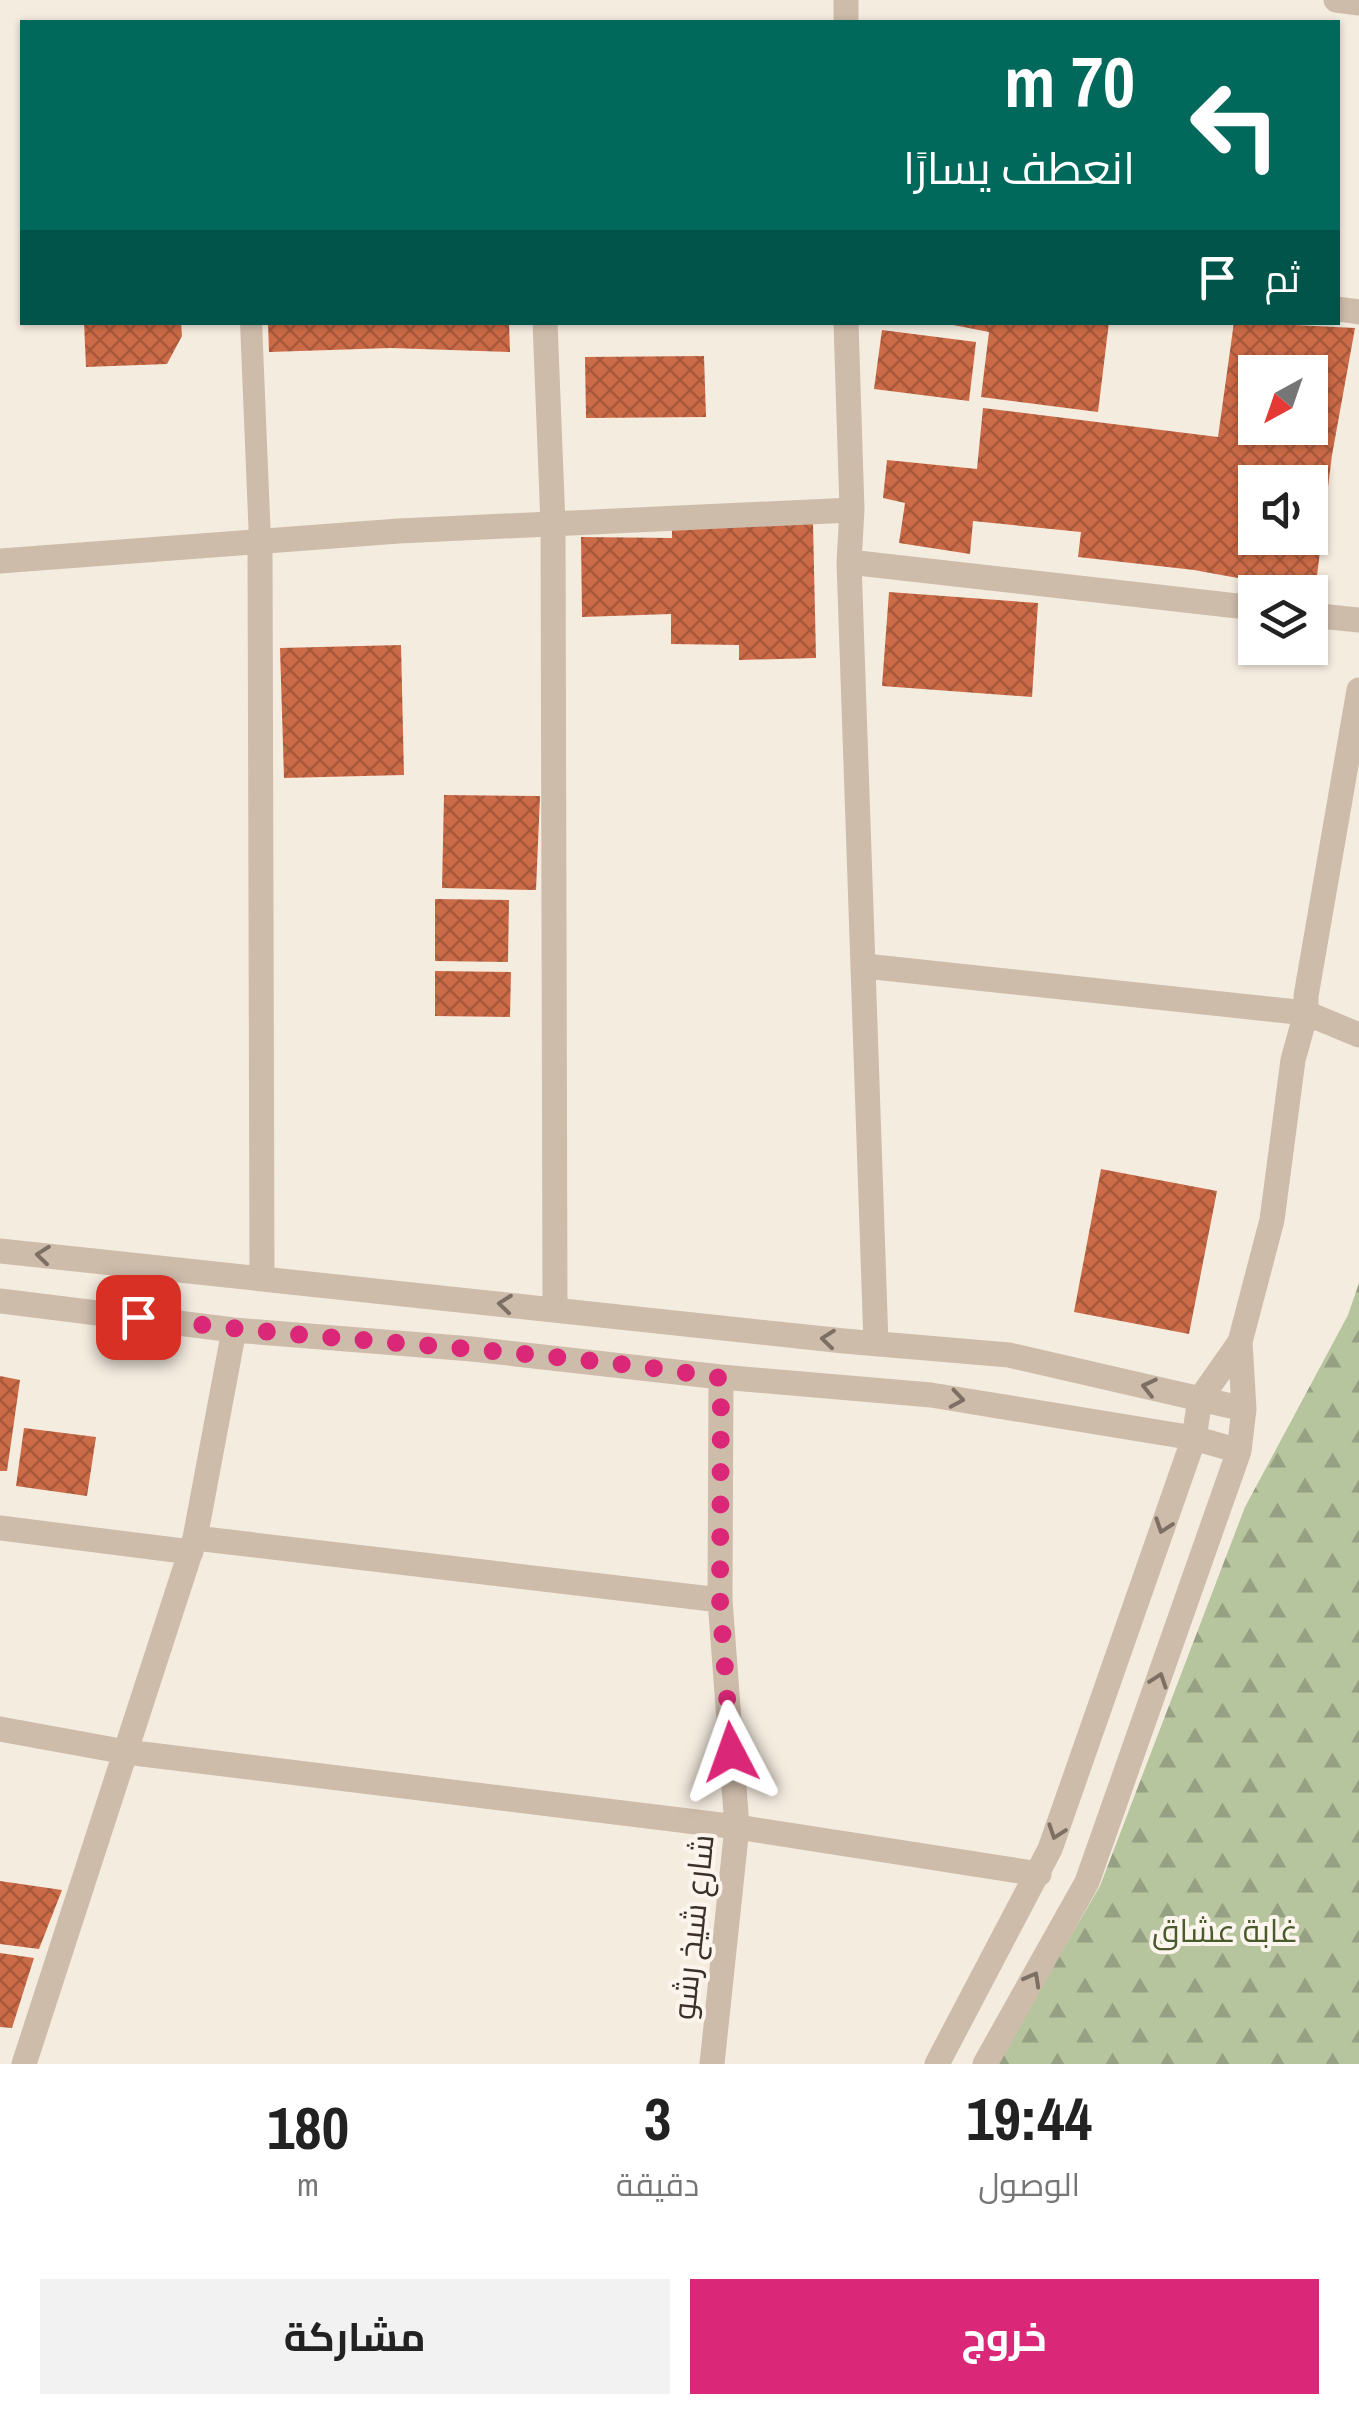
<!DOCTYPE html>
<html lang="ar">
<meta charset="utf-8">
<style>
:root{--surface:#fff;--page:#f2f2f2;--text:#222;--muted:#767676;--accent:#db2777}
body{margin:0;font-family:"Archivo Narrow",Cairo,sans-serif;background:var(--page);color:var(--text);direction:rtl;height:100vh;display:flex;flex-direction:column;font-size:38px;white-space:nowrap}
*{box-sizing:border-box;margin:0}
p{font-size:32px;color:var(--muted)}
.icon{flex:none;width:55px;height:55px;fill:none;stroke:currentColor;stroke-width:2;stroke-linecap:round;stroke-linejoin:round}
.map{position:relative;height:2064px;overflow:hidden;direction:ltr}
.side{display:flex;flex-direction:column;background:var(--surface);flex:1}
.side>*{flex:none}
.hud{position:absolute;left:20px;top:20px;width:1320px;height:305px;border-radius:0px;box-shadow:0 2px 8px #0004;direction:rtl;background:#00695c;color:#fff;overflow:hidden}
.needle{width:65px;rotate:220deg}
.tools{position:absolute;left:1238px;top:355px;display:grid;gap:20px}
.tools a{display:grid;place-items:center;width:90px;height:90px;border-radius:0px;background:var(--surface);box-shadow:0 2px 8px #0004;font-size:50px}
.pin{position:absolute;display:grid;place-items:center;width:85px;height:85px;color:#fff;margin:-42px;border-radius:20px;box-shadow:0 5px 15px #0006}
.me{position:absolute;width:110px;margin:-55px;rotate:356deg;stroke-linejoin:round;filter:drop-shadow(0 0 8px #0008)}
.turn{display:flex;align-items:center;gap:35px;height:210px;padding:0 40px;font-size:45px}
.turn .icon{width:130px;height:130px;stroke-width:2.5}
.turn b{display:block;font-size:70px;line-height:85px}
.then{display:flex;align-items:center;height:95px;padding:0 40px;background:#0003;gap:20px;font-size:38px}
.eta{display:flex;justify-content:space-evenly;align-items:center;height:170px;text-align:center}
.eta b{font-size:60px;font-weight:700;line-height:70px}
.button{display:flex;gap:20px;margin-top:auto;padding:20px 40px}
.button a{flex:1;height:115px;border-radius:0px;background:var(--accent);color:#fff;font-size:40px;font-weight:700;line-height:115px;text-align:center}
.button a+a{background:var(--page);color:var(--text)}
.map>svg:first-child{display:block}
.forest{fill:url(#forest-firs)}
.building{fill:url(#building-cross-hatch);fill-rule:evenodd}
.lines{fill:none;stroke-linecap:round;stroke-linejoin:round}
.lane{stroke:#cebcab;stroke-width:22}
.street{stroke:#cebcab;stroke-width:25}
.oneway{stroke:#7d6f64}
.route{stroke:#db2777;stroke-width:18;stroke-dasharray:0 32.4}
.labels{text-anchor:middle;stroke-width:8;stroke-linejoin:round;paint-order:stroke}
.street-label{font-size:32px;fill:#3b302a;stroke:#fbf5ed}
.park-label{font-size:32px;fill:#495b2c;stroke:#fbf5ed}
</style>
<div class="map">
<svg width="1359" height="2064" viewBox="0 0 1359 2064">
<defs>
<pattern id="forest-firs" width="22" height="20" patternUnits="userSpaceOnUse" patternTransform="scale(2.5)"><rect width="22" height="20" fill="#b7c59f"/><path d="M5 1l3.5 6h-7zM16 11l3.5 6h-7z" fill="#96a082"/></pattern>
<pattern id="building-cross-hatch" width="8" height="8" patternUnits="userSpaceOnUse" patternTransform="scale(2.5)"><rect width="8" height="8" fill="#cc6b47"/><path d="M0 0l8 8M0 8l8-8" fill="none" stroke="#a7583b"/></pattern>
</defs>
<rect width="100%" height="100%" fill="#f5ece0"/>
<path class="forest" d="M1359,1283V2064H996L1100,1886L1245,1507L1348,1315Z"/>
<path class="building" d="M84,322H181L182,336L167,364L86,367Z
M268,322H509L510,352L391,348L269,352Z
M938,322H1109L1098,412L981,397L989,332Z
M1234,322L1355,328L1332,455L1315,592L1194,570L1078,557L1081,532L973,521L970,554L899,543L905,503L883,498L887,460L977,469L983,408L1218,437ZM1255,372H1310V428H1255ZM1255,482H1310V538H1255Z
M882,330L976,342L969,401L874,389Z
M704,356L706,417L586,418L585,357Z
M813,523L816,658L739,660V645L671,644V614L582,617L581,537L672,538V527Z
M889,592L1038,603L1032,697L882,686Z
M401,645L404,775L284,778L280,648Z
M444,795L540,796L536,890L442,888Z
M435,899L509,900L508,962L435,961Z
M435,971L511,972L510,1017L435,1016Z
M1101,1169L1217,1191L1189,1334L1074,1312Z
M0,1376L20,1380L7,1471H0Z
M24,1428L96,1437L87,1496L16,1486Z
M0,1881L62,1890L39,1949L0,1944Z
M0,1953L34,1958L12,2028L0,2027Z"/>
<g class="lines">
<path class="lane" d="M251,322L260,541"/>
<path class="street" d="M1336,0L1359,3
M846,22V0
M1338,309L1359,312
M545,322L553,524L555,1310
M846,322L852,510
M260,541L262,1276
M0,561L399,531L852,510L849,562L1255,608
M849,562L876,1343
M1310,615L1359,620
M865,966L1306,1013L1359,1035
M0,1251L844,1341L1009,1355L1244,1409
M0,1301L234,1330L472,1349L721,1377L931,1395L1194,1438L1239,1451
M0,1528L191,1552
M195,1538L720,1600
M0,1729L126,1752L737,1827L1039,1874
M24,2064L195,1538L234,1330
M712,2064L737,1827L720,1600L721,1377
M937,2064L1050,1849L1194,1438L1200,1399L1240,1342
M985,2064L1087,1882L1239,1451L1244,1409L1240,1342L1272,1220L1293,1060L1306,1013V996L1359,690"/>
</g>
<defs><path id="oneway-chevron" d="M-2-3.5L2.5 0L-2 3.5" fill="none" stroke-width="1.6" stroke-linecap="round" stroke-linejoin="round" transform="scale(2.5)"/></defs>
<g class="oneway">
<use href="#oneway-chevron" transform="translate(43 1255) rotate(-174)"/>
<use href="#oneway-chevron" transform="translate(505 1304) rotate(-174)"/>
<use href="#oneway-chevron" transform="translate(828 1339) rotate(-174)"/>
<use href="#oneway-chevron" transform="translate(1149 1387) rotate(-167)"/>
<use href="#oneway-chevron" transform="translate(957 1399) rotate(9)"/>
<use href="#oneway-chevron" transform="translate(1163 1526) rotate(109)"/>
<use href="#oneway-chevron" transform="translate(1159 1680) rotate(-71)"/>
<use href="#oneway-chevron" transform="translate(1056 1832) rotate(109)"/>
<use href="#oneway-chevron" transform="translate(1033 1979) rotate(-61)"/>
</g>
<g class="lines">
<path class="route" d="M138,1317C332,1343 528,1347 721,1378L720,1600L731,1752"/>
</g>
<g class="labels">
<g class="street-label">
<text transform="translate(693 1927) rotate(-84)" y="11">شارع شيخ رشو</text>
</g>
<g class="park-label">
<text x="1225" y="1942">غابة عشاق</text>
</g>
</g>
</svg>
<div class="tools">
<a><svg class="needle" viewBox="-14 -14 28 28"><path d="M0-13l5 13h-10z" fill="#e53935"/><path d="M0 13l5-13h-10z" fill="#767676"/></svg></a>
<a><svg class="icon" aria-label="sound" viewBox="0 0 24 24"><path d="M4 9h4l5-4v14l-5-4H4zM17 9q2 3 0 6"/></svg></a>
<a><svg class="icon" aria-label="layers" viewBox="0 0 24 24"><path d="M12 4l9 5-9 5-9-5zM3 14l9 5 9-5"/></svg></a>
</div>
<div class="pin" style="left:138px;top:1317px;background:#d93025"><svg class="icon" aria-label="arrive" viewBox="0 0 24 24"><path d="M6 21V4h12l-3 4 3 4H6"/></svg></div>
<svg class="me" style="left:731px;top:1752px" viewBox="-20 -20 40 40"><path d="M0-17L14 15 0 8-14 15z" fill="#db2777" stroke="#fff" stroke-width="4"/></svg>
<div class="hud">
<div class="turn"><svg class="icon" aria-label="left" viewBox="0 0 24 24"><path d="M17 20v-9H6M10 6l-5 5 5 5"/></svg><div><b>70 m</b>انعطف يسارًا</div></div>
<div class="then">ثم<svg class="icon" aria-label="arrive" viewBox="0 0 24 24"><path d="M6 21V4h12l-3 4 3 4H6"/></svg></div>
</div>
</div>
<section class="side">
<div class="eta">
<div><b>19:44</b><p>الوصول</p></div>
<div><b>3</b><p>دقيقة</p></div>
<div><b>180</b><p>m</p></div>
</div>
<div class="button"><a>خروج</a><a>مشاركة</a></div>
</section>
